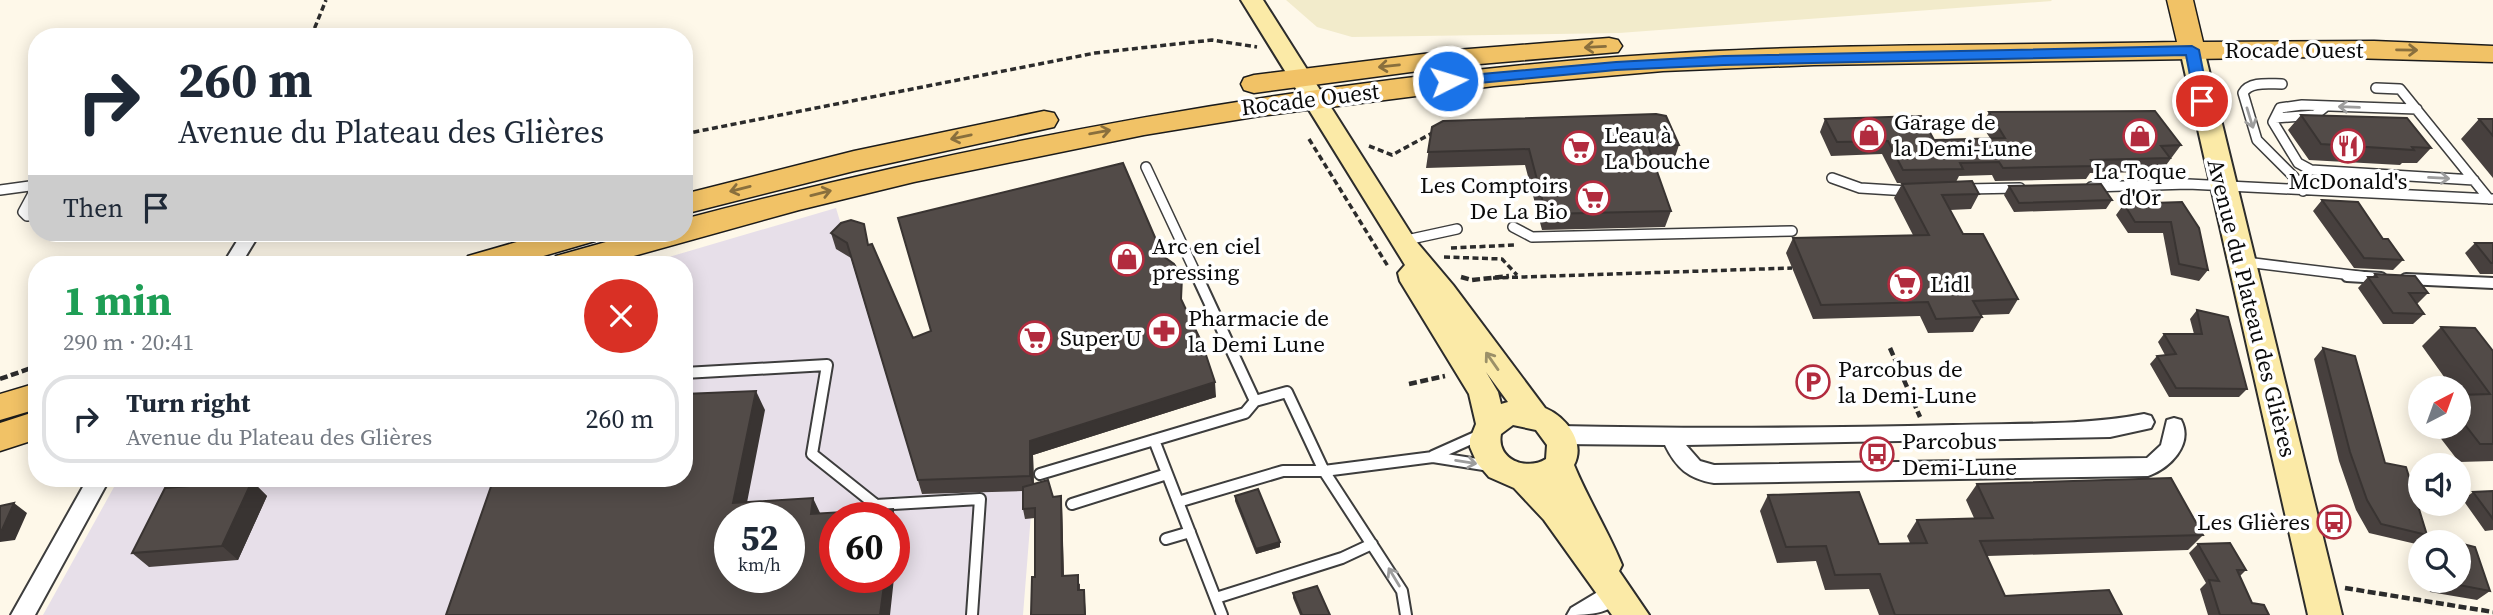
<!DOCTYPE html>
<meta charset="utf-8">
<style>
:root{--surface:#fff;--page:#f6f6f7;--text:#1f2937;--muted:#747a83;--line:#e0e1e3}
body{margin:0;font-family:"Source Serif 4",serif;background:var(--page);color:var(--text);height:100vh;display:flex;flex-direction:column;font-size:26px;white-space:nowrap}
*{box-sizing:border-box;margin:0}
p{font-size:23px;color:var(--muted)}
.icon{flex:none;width:38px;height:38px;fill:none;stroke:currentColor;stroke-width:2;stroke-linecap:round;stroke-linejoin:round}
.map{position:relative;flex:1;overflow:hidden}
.side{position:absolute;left:28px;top:256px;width:665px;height:231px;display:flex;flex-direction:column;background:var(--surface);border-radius:28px;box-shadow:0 4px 18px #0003}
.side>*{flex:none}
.banner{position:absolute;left:28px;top:28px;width:665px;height:214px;border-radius:28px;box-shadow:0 4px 18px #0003;background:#fff;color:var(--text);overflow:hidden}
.needle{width:46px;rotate:41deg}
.fabs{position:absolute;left:2408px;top:376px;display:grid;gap:14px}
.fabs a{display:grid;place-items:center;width:63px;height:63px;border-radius:50%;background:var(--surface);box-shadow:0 4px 18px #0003;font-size:35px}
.speed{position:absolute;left:714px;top:502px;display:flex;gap:14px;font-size:35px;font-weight:700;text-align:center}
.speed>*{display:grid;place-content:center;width:91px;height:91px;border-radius:50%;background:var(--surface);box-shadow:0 4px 18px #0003;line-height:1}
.speed small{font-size:18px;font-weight:400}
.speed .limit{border:10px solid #d22;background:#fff;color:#111}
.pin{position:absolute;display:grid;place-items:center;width:60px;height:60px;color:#fff;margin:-30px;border:4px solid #fff;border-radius:50%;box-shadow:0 2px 7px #0007}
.me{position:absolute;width:77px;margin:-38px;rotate:85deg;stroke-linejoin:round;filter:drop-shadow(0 0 5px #0008)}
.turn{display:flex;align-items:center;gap:24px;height:147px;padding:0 35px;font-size:32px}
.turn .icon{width:91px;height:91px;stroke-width:2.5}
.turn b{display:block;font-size:49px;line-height:60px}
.then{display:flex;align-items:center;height:66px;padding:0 35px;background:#0003;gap:14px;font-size:26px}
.round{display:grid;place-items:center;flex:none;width:74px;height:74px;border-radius:37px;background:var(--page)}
.summary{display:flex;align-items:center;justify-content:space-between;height:119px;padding:0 35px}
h1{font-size:42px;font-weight:700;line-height:52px;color:#1e9e55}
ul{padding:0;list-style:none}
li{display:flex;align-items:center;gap:21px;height:88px;margin:0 14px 10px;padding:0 21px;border:4px solid var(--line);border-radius:28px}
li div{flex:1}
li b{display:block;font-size:26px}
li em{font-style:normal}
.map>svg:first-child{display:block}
.industrial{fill:#e7dfe9;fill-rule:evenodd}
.farmland{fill:#f2ebcb}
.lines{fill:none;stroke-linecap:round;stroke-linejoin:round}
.lane-far1-casing{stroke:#3d3d3d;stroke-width:12}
.lane-casing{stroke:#3d3d3d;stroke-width:14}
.street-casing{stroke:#3d3d3d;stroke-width:4}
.secondary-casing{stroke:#2c2c2c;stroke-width:4}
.primary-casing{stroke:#1b1b1b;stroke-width:3}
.path-far1{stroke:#2c2c2c;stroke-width:3.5;stroke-dasharray:6 3.5;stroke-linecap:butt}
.path{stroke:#2c2c2c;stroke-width:4.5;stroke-dasharray:8 3.5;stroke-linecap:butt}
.lane-far1{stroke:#fff;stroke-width:9}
.lane{stroke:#fff;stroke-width:10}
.street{fill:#fff;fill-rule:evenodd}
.secondary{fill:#fbeaa7;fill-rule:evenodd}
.primary{fill:#f1c266;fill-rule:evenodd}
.wall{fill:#47403e}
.shaded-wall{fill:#393432}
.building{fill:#524b48;stroke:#393432;stroke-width:2;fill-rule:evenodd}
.oneway{stroke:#896f3d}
.oneway2{stroke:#9d9d9d}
.oneway3{stroke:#9b9068}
.route{fill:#1a73e8;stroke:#114b97;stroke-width:2}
.labels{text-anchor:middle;stroke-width:7;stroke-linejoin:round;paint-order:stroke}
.street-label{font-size:23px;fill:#0a0a0a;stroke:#fff}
.poi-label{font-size:23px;fill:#0a0a0a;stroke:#fff;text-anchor:start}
</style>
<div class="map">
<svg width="2493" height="615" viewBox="0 0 2493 615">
<rect width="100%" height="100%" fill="#fef8e9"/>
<path class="industrial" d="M836,208L922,494L1033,489L1023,615H43L119,478H684V264H645ZM730,518H789V578H730ZM835,518H894V578H835Z"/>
<path class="farmland" d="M1286,0H2051L2052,1L1619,33L1352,37L1317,27Z"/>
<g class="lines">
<defs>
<path id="lane-far1" d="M2282,84C2269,84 2250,81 2243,93L2257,140L2294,177L2303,191
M2376,88L2400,89L2489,199
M2417,109L2302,105L2280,108L2273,122L2298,163L2311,170L2474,180
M2275,118L2315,115L2325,107
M1146,167L1198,278
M1832,178L1860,188L1908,191
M37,186L23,212L27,216L37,215
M2091,187L2188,184L2493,199
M1965,189L2020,188
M0,190L37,185
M1513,227L1532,237L1792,231
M1402,241L1457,229
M2246,262L2376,278"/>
<path id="lane" d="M1197,276L1255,401
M2347,276L2381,278
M2406,279L2493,283
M684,373L827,365L812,454L876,505L980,499L972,615
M1154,440L1222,615
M1433,456L1480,435
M1040,474L1245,413L1255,401L1287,392L1324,471L1433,457L1490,466
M1178,502L1283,471H1324L1402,591L1406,615
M1072,504L1167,474
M1166,539L1190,532
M1216,598L1342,558L1372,544"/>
<path id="street" d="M242,233H260L241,264H223Z
M2144,414L2151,416L2154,422L2151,428L2110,437L1686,445L1700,461L1714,465L2147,458L2161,445L2167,420L2174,418L2181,420C2194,445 2169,469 2148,476L1714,483C1689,479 1676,468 1665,445L1560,444L1553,441L1550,435L1553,429L1560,426C1691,429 1822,428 1953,425C2017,423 2082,426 2144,414Z
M88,478H110L35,615H11Z
M1616,581L1624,584L1627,591C1616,614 1590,615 1567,615L1571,608Z"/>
<path id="secondary" d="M1241,0H1263L1415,240L1453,285L1545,408C1566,417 1586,442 1574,465C1588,499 1608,531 1622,565L1619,571L1649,615H1612L1544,520L1514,488L1489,477L1477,463L1470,447V439L1476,424L1469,394L1400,281L1398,273L1405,265ZM1486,372L1508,402L1501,404L1498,392ZM1513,425L1536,430L1547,445L1546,459C1527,471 1496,460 1501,434Z
M2192,43L2200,45L2204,50L2342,615H2308L2180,50L2184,45Z"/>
<path id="primary" d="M2167,0H2193L2203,42L2374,41L2493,46V62L2314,57L1814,65L1663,71L1494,86L1260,116L1144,135L914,182L799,210L605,264H552L556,256L638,233H684V219C990,139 1301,81 1616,57C1803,43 1990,46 2177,42Z
M1609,38L1618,40L1622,46L1618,52L1456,66L1254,93L1244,90L1241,84L1244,78L1254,75L1456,50Z
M1044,111L1054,113L1058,120L1054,127L854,171L684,214V194L854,151Z
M548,233H599L595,241L516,264H464L468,256Z
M37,383V409L0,420V394Z
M37,411V439L0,451V423Z"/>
</defs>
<use href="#lane-far1" class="lane-far1-casing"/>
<use href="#lane" class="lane-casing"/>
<use href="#street" class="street-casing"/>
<use href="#secondary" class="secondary-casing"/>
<use href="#primary" class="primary-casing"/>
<path class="path-far1" d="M311,37L326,0
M684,134L1095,53L1212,40L1257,47
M1309,139L1389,268
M1369,146L1392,155L1436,131
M268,238L284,233
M1451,248L1514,245
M1444,257L1502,259L1517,275
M1493,278L1792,268"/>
<path class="path" d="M1461,277L1472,280L1509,276
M1890,348L1920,417
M0,379L37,366
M1409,384L1445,376
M2345,588L2493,612"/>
<use href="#lane-far1" class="lane-far1"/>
<use href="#lane" class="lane"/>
<use href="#street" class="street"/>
<use href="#secondary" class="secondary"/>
<use href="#primary" class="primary"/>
</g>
<path class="wall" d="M1989,112L2181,145L2161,172L2090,173L2086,179L1995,181L1992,175L1959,176L1956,182L1979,194L1971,209L1950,210L1963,234L2018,299L2009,314L1981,315L1982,317L1973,332L1928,333L1920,316L1813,319L1786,253L1793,238L1913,235L1894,198L1902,184L1920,183H1897L1882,154L1831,156L1820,132L1825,119L1934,140L1990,138L1982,126Z
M2301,115L2431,148L2417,163H2402L2400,165L2309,160L2288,130Z
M2479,119H2493V178L2461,139Z
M1432,127L1679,145L1674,160L1653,161L1671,211L1665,227L1542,230L1525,165L1426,168Z
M2009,186L2112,200L2106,209L2014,212L2004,195Z
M2322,200L2383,239L2403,260L2393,270L2354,268L2313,211Z
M2182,202L2208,270L2199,281L2171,275L2163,233H2128L2116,215L2124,204Z
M831,233L870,245L913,338L1163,256L1182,277V301L1216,397L1033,455L1034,484L1053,497L1061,496L1062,506L1064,575L1080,584V590H1084L1086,615H1031L1035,577V518L1025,519L1023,509V491L922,494L851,258L836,249Z
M2475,243H2493V274H2480L2465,253Z
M2375,274L2428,293L2417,304L2424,314L2413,324H2383L2358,288L2368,277H2372Z
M2197,310L2247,389L2239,397H2169L2150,364L2157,356L2165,355L2158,342L2164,334H2194L2190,319Z
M2441,327L2493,351V461L2459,462L2432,427H2459V388H2452L2422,346Z
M2323,348L2385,463L2427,535L2416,544L2369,533L2356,510L2339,461L2314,359Z
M252,481L267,496L238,560L149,567L132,553Z
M1977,484L2203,535L2188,550L1987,556L2005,596L2122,615H1879L1869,589L1825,590L1816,561L1777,563L1760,511L1768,495L1879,544L1910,543L1907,536L1917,520L1974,518L1966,500Z
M2493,491V530L2485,531L2463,500L2473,492Z
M1235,496L1280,542V547L1256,554L1235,501Z
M2429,537L2455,542H2423Z
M2198,544L2246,570L2240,576L2252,603L2269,615H2208L2200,589L2206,583L2189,553Z
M2420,544V559L2417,547Z
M2427,581H2459L2490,591L2477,600L2430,592Z
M1293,593L1330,615H1300L1293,598Z"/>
<path class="shaded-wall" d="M1215,382L1216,397L1033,455L1034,491L1030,476V441Z
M756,391L765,410L744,518L733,503Z
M252,481L267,496L238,560L222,546Z
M1061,496L1062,506L1064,585L1062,576Z
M813,498L822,517L811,514Z
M14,503L27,513L15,540L0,542V530Z
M893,509L899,527L894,573V518H892Z
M1280,542V547L1256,554V549Z
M885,578H894L890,615H880Z"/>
<path class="building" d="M2155,111L2181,145L2161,146L2170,158L2091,160L2095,166L2003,168L1999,162L1960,163L1963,169L1903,170L1888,141L1837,142L1825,119L1921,116L1934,140L2005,138L1989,112Z
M1656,114L1666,116L1679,145L1648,146L1671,211L1546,214L1529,149L1428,152L1432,127L1443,121Z
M2301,115L2407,118L2431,148L2412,147L2414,150L2321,144Z
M2479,119H2493V136Z
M1123,163L1163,256L1174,264L1182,277L1181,299L1202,343L1215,382L1030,441V476L918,480L847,243L831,233L841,223L851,220L864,224L868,245L872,244L913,338L931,331L898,218Z
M1972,181L1979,194L1942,195L1963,234H1983L2018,299L1973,301L1982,317L1936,319L1928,302L1821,305L1793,238L1929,235L1902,184Z
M2101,184L2112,200L2019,203L2009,186Z
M2322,200L2358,202L2383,239H2388L2403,260L2364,258Z
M2182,202L2199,228L2208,270L2179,264L2171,222H2135L2124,204Z
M2475,243H2493V263H2491Z
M2375,274L2415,276L2428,293H2409L2424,314L2393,313L2368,277H2377Z
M2197,310L2228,317L2247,389L2176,388L2157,356L2176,354L2164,334H2202Z
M2441,327L2475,328L2493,351V444H2480L2459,417V395L2490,394Z
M2323,348L2355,356L2385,463L2406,467L2427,535L2381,524L2367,500L2350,452Z
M756,391L733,503L813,498L811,514L893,509L892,518H835V578H885L880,615H446L494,478H684V394ZM730,518H789V578H730Z
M2171,478L2203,535L1980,541L2005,596L2109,590L2122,615H1895L1880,574L1835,575L1826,546L1786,547L1768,495L1859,492L1879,544L1927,543L1917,520L1993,518L1977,484Z
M1048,480L1053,497L1061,496L1062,576L1078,575V590H1084L1085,615H1031L1032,577H1035V508L1023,509V487Z
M252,481L222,546L132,553L165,488Z
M1258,489L1280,542L1256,549L1235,496Z
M2493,491V519L2473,492Z
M14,503L2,530H0V506Z
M2429,537L2455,542H2431Z
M2230,543L2246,570H2237L2252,603L2264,605L2269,615H2220L2209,580L2219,581L2198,544Z
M2459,543L2475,547L2490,591L2443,582V581H2459Z
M1317,586L1330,615H1302L1293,593Z"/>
<defs><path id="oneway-shaft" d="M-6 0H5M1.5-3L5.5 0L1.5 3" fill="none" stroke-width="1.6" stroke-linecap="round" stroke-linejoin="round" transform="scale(1.75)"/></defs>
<g class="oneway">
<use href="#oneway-shaft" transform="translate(1595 47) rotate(177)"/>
<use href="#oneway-shaft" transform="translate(2407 50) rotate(1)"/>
<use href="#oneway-shaft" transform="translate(1389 66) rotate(174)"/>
<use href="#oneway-shaft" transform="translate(1100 132) rotate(-10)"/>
<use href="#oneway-shaft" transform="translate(961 137) rotate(168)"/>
<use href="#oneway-shaft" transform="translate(740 189) rotate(166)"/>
<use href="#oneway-shaft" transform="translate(821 193) rotate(-14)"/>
</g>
<g class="oneway2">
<use href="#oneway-shaft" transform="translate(2349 107) rotate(-178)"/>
<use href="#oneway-shaft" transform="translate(2250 118) rotate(73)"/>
<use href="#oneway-shaft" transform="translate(2439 178) rotate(3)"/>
<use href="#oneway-shaft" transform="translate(1466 462) rotate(9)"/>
<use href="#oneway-shaft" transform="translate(1394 577) rotate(-121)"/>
</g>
<use class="oneway3" href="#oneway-shaft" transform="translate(1492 361) rotate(-125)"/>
<path class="route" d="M2192,46L2199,50L2209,101L2202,106L2195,101L2186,55L1724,65L1616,70L1448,86L1441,81L1448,77L1616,62L1724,56Z"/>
<defs>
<symbol id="shop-ring" viewBox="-11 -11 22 22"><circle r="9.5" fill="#fff" stroke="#b22b3e" stroke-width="1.5"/><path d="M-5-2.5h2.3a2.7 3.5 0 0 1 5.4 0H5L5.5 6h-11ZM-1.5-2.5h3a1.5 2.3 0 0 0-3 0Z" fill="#b22b3e"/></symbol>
<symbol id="restaurant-ring" viewBox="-11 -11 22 22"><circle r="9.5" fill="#fff" stroke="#b22b3e" stroke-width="1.5"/><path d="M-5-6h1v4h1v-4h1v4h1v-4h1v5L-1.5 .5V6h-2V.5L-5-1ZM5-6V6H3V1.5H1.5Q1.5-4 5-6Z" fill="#b22b3e"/></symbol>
<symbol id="supermarket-ring" viewBox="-11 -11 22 22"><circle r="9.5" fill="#fff" stroke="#b22b3e" stroke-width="1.5"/><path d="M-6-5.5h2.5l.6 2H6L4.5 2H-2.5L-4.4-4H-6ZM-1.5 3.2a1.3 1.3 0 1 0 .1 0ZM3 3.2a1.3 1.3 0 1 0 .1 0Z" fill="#b22b3e"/></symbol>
<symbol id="pharmacy-ring" viewBox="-11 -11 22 22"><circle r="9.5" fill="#fff" stroke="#b22b3e" stroke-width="1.5"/><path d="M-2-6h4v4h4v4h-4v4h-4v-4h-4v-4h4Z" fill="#b22b3e"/></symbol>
<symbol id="parking-ring" viewBox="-11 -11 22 22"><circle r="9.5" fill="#fff" stroke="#b22b3e" stroke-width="1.5"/><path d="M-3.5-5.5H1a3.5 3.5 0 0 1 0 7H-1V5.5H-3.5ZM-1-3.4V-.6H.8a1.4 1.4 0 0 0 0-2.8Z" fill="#b22b3e"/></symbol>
<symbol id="bus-ring" viewBox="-11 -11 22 22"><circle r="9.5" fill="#fff" stroke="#b22b3e" stroke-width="1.5"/><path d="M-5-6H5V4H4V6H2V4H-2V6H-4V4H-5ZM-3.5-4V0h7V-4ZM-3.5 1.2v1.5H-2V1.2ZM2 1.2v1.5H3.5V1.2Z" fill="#b22b3e"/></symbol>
</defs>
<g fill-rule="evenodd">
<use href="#shop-ring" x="1850" y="116" width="38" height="38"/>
<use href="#shop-ring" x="2121" y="117" width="38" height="38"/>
<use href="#restaurant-ring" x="2329" y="127" width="38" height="38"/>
<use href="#supermarket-ring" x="1560" y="129" width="38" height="38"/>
<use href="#supermarket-ring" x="1574" y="179" width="38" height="38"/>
<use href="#shop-ring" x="1108" y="240" width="38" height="38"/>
<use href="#supermarket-ring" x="1886" y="265" width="38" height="38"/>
<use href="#pharmacy-ring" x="1145" y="312" width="38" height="38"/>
<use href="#supermarket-ring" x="1016" y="319" width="38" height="38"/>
<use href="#parking-ring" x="1794" y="363" width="38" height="38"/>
<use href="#bus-ring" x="1858" y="435" width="38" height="38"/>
<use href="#bus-ring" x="2315" y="503" width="38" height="38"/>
</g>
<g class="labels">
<g class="street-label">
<text x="2294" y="58">Rocade Ouest</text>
<text transform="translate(1310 99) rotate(-7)" y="8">Rocade Ouest</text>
<text transform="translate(2252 308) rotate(76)" y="8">Avenue du Plateau des Glières</text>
</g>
<g class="poi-label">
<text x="1894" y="130">Garage de<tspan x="1894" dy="26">la Demi-Lune</tspan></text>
<text x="1604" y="143">L'eau à<tspan x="1604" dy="26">La bouche</tspan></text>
<text x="2140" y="179" text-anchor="middle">La Toque<tspan x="2140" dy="26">d'Or</tspan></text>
<text x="2348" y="189" text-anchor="middle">McDonald's</text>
<text x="1568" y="193" text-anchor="end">Les Comptoirs<tspan x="1568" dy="26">De La Bio</tspan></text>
<text x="1152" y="254">Arc en ciel<tspan x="1152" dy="26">pressing</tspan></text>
<text x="1930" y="292">Lidl</text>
<text x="1188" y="326">Pharmacie de<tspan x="1188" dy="26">la Demi Lune</tspan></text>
<text x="1060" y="346">Super U</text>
<text x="1838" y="377">Parcobus de<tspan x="1838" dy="26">la Demi-Lune</tspan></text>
<text x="1902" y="449">Parcobus<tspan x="1902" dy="26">Demi-Lune</tspan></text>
<text x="2310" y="530" text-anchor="end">Les Glières</text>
</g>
</g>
</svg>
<div class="fabs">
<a><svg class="needle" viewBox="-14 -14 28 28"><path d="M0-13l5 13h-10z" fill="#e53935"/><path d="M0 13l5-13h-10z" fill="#747a83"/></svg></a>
<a><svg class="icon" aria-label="sound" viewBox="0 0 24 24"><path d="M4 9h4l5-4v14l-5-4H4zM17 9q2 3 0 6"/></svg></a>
<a><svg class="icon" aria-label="search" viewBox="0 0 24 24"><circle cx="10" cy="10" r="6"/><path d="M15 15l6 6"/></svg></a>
</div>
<div class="speed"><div>52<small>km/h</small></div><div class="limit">60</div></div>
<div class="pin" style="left:2202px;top:101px;background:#d93025"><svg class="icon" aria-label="arrive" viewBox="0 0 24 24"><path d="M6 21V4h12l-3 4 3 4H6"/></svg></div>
<svg class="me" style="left:1448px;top:81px" viewBox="-20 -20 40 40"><circle r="17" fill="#1a73e8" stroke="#fff" stroke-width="3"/><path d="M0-11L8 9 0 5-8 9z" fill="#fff"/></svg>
<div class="banner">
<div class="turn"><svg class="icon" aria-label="right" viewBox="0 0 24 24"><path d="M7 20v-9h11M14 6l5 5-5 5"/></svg><div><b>260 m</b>Avenue du Plateau des Glières</div></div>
<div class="then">Then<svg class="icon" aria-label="arrive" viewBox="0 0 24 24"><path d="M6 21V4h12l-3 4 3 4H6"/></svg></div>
</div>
<section class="side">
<div class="summary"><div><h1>1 min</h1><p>290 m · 20:41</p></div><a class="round" style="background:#d93025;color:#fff"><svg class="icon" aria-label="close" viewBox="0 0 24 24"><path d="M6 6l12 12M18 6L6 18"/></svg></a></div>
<ul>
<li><svg class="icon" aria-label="right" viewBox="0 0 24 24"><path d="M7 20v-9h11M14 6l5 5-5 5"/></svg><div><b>Turn right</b><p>Avenue du Plateau des Glières</p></div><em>260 m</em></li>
</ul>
</section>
</div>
